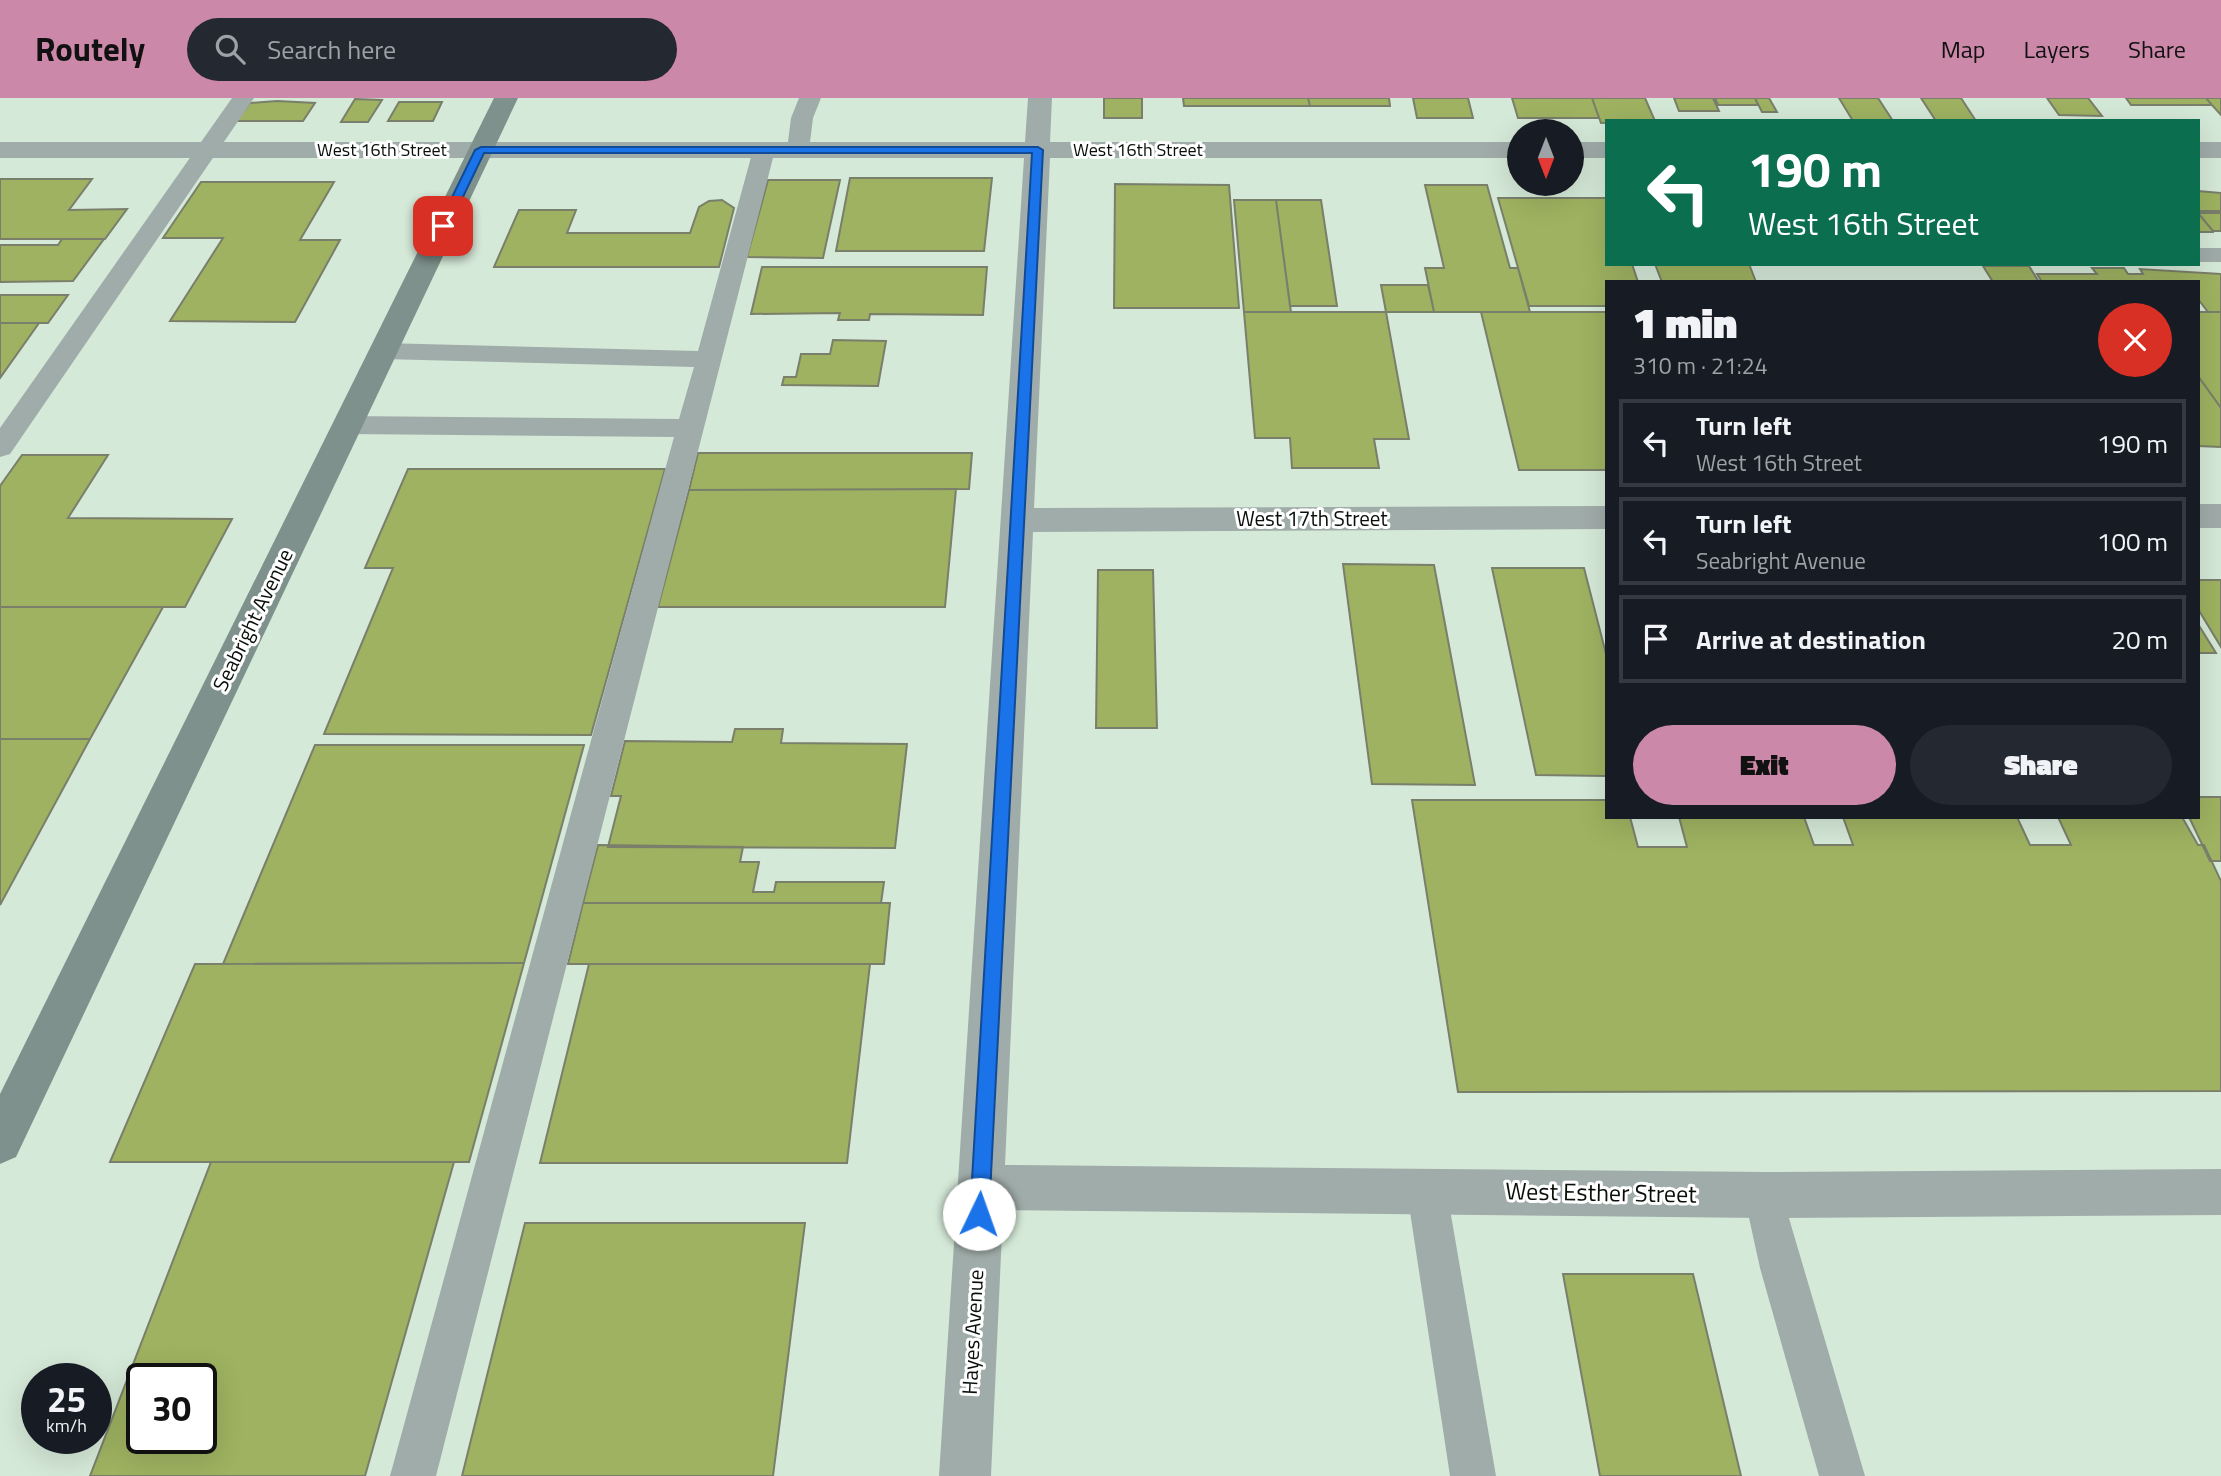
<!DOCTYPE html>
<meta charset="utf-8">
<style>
:root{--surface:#171b24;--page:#242831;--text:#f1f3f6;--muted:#9ea1a6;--line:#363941;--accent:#cc88a9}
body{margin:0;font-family:"Titillium Web",sans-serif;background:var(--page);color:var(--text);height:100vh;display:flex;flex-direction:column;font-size:26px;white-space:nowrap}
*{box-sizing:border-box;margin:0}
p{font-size:23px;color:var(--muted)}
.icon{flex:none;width:38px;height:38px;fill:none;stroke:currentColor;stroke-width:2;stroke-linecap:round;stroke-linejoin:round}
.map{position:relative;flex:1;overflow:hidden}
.drawer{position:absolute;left:1605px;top:182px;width:595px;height:539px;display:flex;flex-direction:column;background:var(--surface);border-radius:0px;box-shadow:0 7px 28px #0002}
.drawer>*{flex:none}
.top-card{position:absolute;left:1605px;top:21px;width:595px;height:147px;border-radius:0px;box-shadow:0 7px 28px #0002;background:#0b6e4f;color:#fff;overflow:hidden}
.needle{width:46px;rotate:180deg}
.tools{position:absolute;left:1507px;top:21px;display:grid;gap:14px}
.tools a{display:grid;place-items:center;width:77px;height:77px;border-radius:50%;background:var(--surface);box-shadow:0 7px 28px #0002;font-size:35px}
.speed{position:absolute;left:21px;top:1265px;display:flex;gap:14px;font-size:35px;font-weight:700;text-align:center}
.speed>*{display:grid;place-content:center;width:91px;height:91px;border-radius:50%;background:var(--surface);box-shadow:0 7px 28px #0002;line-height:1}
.speed small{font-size:18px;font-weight:400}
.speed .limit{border:4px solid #111;border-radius:10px;background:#fff;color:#111}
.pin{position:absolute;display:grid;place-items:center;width:60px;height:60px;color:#fff;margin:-30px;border-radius:14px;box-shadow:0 4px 10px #0006}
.me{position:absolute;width:77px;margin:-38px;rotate:3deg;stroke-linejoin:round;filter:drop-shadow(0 0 5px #0008)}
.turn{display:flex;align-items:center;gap:24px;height:147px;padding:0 28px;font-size:32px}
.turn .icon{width:91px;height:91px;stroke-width:2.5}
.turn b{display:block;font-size:49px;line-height:60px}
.round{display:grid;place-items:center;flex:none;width:74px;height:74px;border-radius:37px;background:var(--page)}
.overview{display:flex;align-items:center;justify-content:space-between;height:119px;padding:0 28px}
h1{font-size:42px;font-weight:800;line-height:52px}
.action{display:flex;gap:14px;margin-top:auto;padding:14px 28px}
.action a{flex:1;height:80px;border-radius:42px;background:var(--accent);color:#111;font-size:28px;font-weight:800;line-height:80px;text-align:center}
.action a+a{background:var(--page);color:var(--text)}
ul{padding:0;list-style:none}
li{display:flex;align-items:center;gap:21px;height:88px;margin:0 14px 10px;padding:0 14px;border:4px solid var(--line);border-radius:0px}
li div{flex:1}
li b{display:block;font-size:26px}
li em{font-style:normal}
header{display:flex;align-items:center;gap:42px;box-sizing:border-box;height:98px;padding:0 35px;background:var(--accent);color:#111}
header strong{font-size:33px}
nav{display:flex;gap:38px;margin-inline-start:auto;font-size:24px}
.search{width:490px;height:63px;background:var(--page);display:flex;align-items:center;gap:18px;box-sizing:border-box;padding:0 24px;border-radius:38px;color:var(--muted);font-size:26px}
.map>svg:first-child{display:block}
.building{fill:#9eb261;stroke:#797f6a;stroke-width:2;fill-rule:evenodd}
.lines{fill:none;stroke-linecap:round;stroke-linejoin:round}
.lane{fill:#a0aca9;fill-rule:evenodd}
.street{fill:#a0aca9;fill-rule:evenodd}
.secondary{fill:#7f918c;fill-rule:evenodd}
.route{fill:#1a73e8;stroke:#114b97;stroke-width:2}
.labels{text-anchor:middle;stroke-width:6;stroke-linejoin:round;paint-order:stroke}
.far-street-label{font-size:18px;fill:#080f09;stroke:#fff}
.street-label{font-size:21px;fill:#080f09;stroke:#fff}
.near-street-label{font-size:24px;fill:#080f09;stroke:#fff}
</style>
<header>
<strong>Routely</strong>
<div class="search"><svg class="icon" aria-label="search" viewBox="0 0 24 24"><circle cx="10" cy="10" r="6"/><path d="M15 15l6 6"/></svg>Search here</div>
<nav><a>Map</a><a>Layers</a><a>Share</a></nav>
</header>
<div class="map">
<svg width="2221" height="1378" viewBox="0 0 2221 1378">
<rect width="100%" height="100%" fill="#d5e9d8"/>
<path class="building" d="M1104,0H1142V20H1104Z
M1183,0H1308L1310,8H1184Z
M1308,0H1389L1390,8H1310Z
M1413,0H1468L1473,20H1417Z
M1512,0H1592L1599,20H1518Z
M1592,0H1645L1655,23L1601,25Z
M1674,0H1713L1719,13H1679Z
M1715,0H1755L1758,7H1718Z
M1755,0H1769L1777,14H1762Z
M1839,0H1878L1893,23H1853Z
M1921,0H1961L1976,23H1936Z
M2047,0H2088L2102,18L2059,17Z
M2126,0H2206L2212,7H2131Z
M2206,0H2221V17L2212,7Z
M355,1L382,2L368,24H341Z
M277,3L315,5L303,23H236L250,5Z
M399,4H442L433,23H388Z
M850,80H992L984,153H836Z
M0,81H92L69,112L127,111L105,141H0Z
M768,82H840L823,160L747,159Z
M201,84H334L300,142H340L295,224L170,223L223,140H163Z
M1115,86L1229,87L1239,210H1114Z
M1425,87H1487L1510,170H1518L1530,214H1434L1425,170H1444Z
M2198,93L2221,95V113H2198Z
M1498,100H1606V166H1632L1638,184H1606V208H1529Z
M722,102L734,110L719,169H494L519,112H576L567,135H690L699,109L709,103Z
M1234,102H1276L1291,214H1244Z
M1276,102H1321L1337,208H1290Z
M2198,115L2213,133V134H2198Z
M2198,115H2221V133H2213Z
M62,141H104L73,183L0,184V147H58Z
M1655,166H1749L1756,184H1662Z
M1983,168H2029L2039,184H1993Z
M762,169H987L983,217L870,216L869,222H838L840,215L751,216Z
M2092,170H2124L2128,176H2143L2140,171L2221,176V214H2208L2198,201V184H2042L2037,176H2097Z
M1381,187H1428L1434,214H1386Z
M0,197H68L48,225H0Z
M1244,214H1386L1409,341H1374L1379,370H1292L1290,340H1255Z
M1481,214H1606V372H1519Z
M2198,214H2221V310L2198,278Z
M0,225H39L0,280Z
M833,242L886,243L878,288L782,287L784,279H796L801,256H830Z
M2198,278L2221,310V349L2198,348Z
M698,355H972L969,391L689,392Z
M22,357H108L68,420L232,421L185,509H0V388Z
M408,371H665L591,637L324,636L393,470H365Z
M956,391L945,509H658L689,392Z
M1343,466L1434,467L1475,687L1372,686Z
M1492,470H1584L1606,556V678L1536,677Z
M1098,472H1153L1157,630H1096Z
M2198,482H2221V549L2198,511Z
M0,509H163L90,641H0Z
M2198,526L2216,555H2198Z
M735,631H783L781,645L907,646L895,750L608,749L621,698H611L625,643L732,644Z
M0,641H90L0,807Z
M315,647H584L524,865L223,866Z
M2198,699H2221V763H2210L2189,719H2198Z
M1412,702H1606V719H1630L1638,749H1687L1679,719H1804L1814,747H1853L1843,719H2017L2030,747H2071L2058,719H2182L2198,747H2204L2221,783V993L1458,994Z
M598,747L743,749L740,764H759L753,794H774L776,784H884L881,805H583Z
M583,805H890L884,866H568Z
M524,865L469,1064H110L195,866Z
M589,866H870L847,1065H540Z
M211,1064H454L365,1378H90ZM142,1281H201V1340H142Z
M525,1125H805L773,1378H462Z
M1563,1176H1693L1741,1378H1600Z"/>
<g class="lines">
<path class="lane" d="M232,0H254L10,356L0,359V330Z
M799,0H821L813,20L809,52L806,57H790L787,52L791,20Z
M764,45L772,47L775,52L436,1378H390L674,339L347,336L337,333L333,327L337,321L347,318L679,321L694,269L382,261L373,259L369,253L373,247L382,245L698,253L753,52L756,47Z
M2198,150H2221V164H2198Z
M1427,1074L1441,1080L1447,1094L1496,1378H1450L1407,1094L1413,1080Z
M1764,1077L1778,1083L1865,1378H1819L1760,1170L1744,1097L1750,1083Z"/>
<path class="street" d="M1028,0H1052L1050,44H1519V60H1050L1034,410L1606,408V431L1033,434L1005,1067L1764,1074L2221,1071V1117L1764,1120L1003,1112L991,1378H939L1024,60H0V44H1025Z
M1572,44H1606V60H1572Z
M2198,44H2221V60H2198Z
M2198,406H2221V430H2198Z"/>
<path class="secondary" d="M494,0H518L16,1059L0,1066V996Z"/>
</g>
<path class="route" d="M1038,49L1043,52L989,1116L986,1122L979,1125L972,1122L970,1116L1032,55H484L449,128L443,132L438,128L475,52L481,49Z"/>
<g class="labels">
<g class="far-street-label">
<text x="382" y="58">West 16th Street</text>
<text x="1138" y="58">West 16th Street</text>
</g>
<g class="street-label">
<text x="1312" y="428">West 17th Street</text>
<text transform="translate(253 522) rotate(-64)" y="7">Seabright Avenue</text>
<text transform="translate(973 1234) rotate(-87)" y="7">Hayes Avenue</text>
</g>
<g class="near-street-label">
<text transform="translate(1601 1095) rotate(1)" y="8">West Esther Street</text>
</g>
</g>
</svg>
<div class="tools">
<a><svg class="needle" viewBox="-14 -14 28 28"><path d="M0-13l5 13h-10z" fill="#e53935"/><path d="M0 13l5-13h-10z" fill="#9ea1a6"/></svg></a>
</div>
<div class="speed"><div>25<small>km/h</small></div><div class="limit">30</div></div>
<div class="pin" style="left:443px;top:128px;background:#d93025"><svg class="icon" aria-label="arrive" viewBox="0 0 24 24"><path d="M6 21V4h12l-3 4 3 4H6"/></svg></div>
<svg class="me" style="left:979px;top:1116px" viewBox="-20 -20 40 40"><circle r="19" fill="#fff"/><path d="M0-13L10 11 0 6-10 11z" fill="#1a73e8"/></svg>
<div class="top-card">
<div class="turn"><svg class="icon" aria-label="left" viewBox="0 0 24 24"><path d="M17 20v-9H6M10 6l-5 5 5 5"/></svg><div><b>190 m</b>West 16th Street</div></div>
</div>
<section class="drawer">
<div class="overview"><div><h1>1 min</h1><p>310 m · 21:24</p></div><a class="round" style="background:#d93025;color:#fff"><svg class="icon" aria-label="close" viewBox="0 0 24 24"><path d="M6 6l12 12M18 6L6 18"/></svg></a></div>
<ul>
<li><svg class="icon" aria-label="left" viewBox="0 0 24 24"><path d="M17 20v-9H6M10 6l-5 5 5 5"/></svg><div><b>Turn left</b><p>West 16th Street</p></div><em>190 m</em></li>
<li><svg class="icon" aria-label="left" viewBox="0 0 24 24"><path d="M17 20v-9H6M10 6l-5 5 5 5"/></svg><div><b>Turn left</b><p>Seabright Avenue</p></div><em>100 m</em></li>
<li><svg class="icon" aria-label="arrive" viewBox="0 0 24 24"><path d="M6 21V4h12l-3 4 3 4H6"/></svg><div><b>Arrive at destination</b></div><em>20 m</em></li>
</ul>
<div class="action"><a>Exit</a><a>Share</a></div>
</section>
</div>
